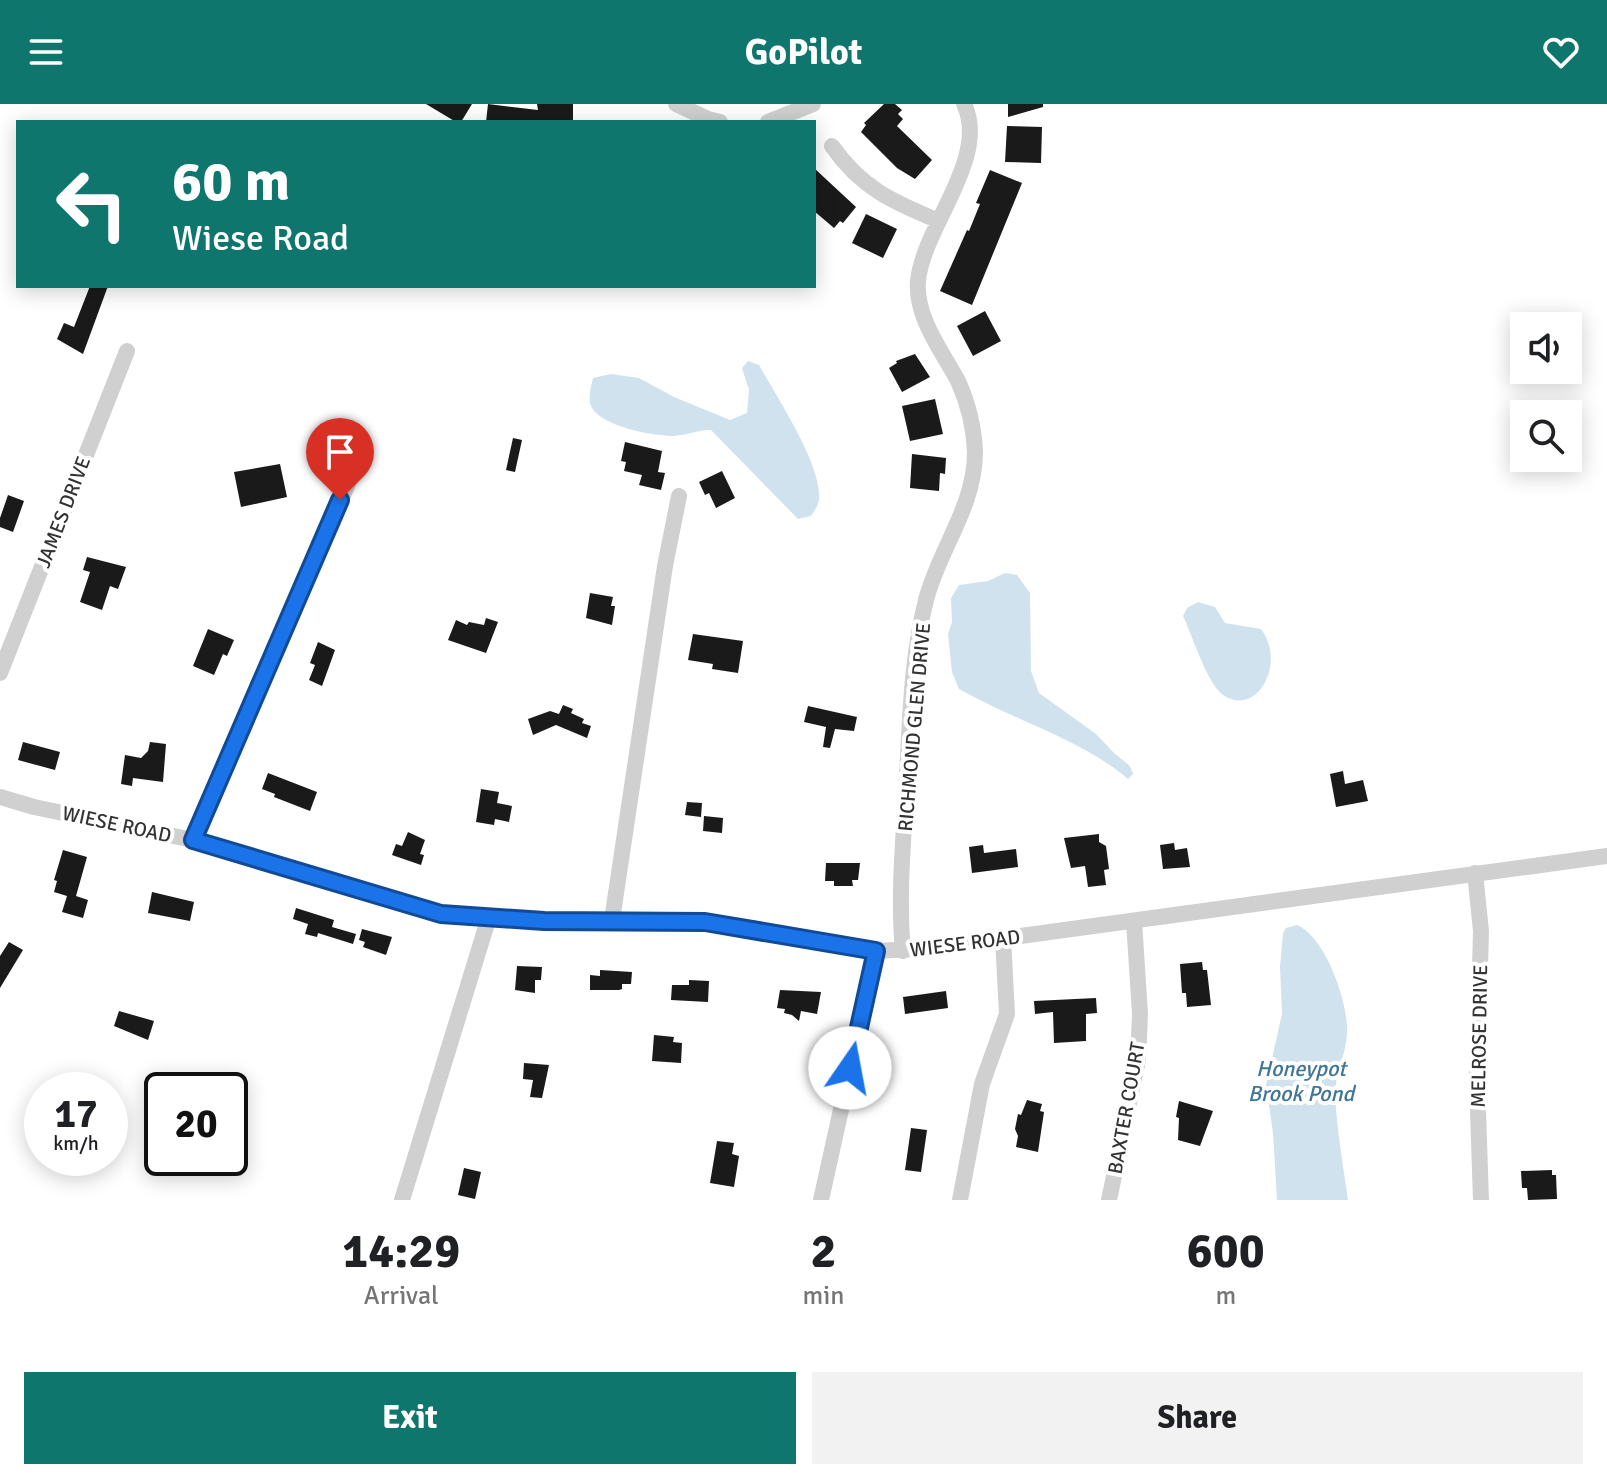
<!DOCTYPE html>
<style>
:root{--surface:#fff;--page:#f2f2f2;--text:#202124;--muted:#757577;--accent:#0f766e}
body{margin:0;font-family:Signika,sans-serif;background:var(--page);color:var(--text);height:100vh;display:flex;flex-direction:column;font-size:30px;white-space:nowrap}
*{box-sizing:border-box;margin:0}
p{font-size:26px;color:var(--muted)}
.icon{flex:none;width:44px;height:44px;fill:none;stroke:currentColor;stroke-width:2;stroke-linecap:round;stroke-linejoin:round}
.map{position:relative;height:1096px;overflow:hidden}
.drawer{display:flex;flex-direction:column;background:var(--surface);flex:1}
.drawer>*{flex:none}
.guide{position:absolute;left:16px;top:16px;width:800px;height:168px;border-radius:0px;box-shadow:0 4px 20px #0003;background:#0f766e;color:#fff;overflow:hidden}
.tools{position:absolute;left:1510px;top:208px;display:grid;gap:16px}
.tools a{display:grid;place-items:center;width:72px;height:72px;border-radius:0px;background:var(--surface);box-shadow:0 4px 20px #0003;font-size:40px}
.speed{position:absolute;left:24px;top:968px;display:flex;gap:16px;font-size:40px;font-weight:700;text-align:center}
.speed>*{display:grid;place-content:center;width:104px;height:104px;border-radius:50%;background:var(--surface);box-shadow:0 4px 20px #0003;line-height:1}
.speed small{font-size:20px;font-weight:400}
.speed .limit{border:4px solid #111;border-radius:12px;background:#fff;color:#111}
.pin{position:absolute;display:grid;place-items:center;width:68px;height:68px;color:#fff;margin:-82px -34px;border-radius:50% 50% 50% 0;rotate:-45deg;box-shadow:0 0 8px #0007}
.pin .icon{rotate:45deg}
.me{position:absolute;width:88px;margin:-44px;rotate:12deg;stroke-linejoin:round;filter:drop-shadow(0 0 6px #0008)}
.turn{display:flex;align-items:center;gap:28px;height:168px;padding:0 24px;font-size:36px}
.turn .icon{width:104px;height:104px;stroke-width:2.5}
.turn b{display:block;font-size:56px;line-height:68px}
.eta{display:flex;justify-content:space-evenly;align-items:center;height:136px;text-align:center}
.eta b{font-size:48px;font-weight:700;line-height:56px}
.button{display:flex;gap:16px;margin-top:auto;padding:16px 24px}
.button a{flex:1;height:92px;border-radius:0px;background:var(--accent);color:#fff;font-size:32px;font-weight:700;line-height:92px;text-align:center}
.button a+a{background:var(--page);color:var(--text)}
header{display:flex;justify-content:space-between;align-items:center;height:104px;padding:0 24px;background:var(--accent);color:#fff;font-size:36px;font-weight:700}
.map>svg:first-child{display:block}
.water{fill:#cfe2ee}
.building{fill:#1a1a1a}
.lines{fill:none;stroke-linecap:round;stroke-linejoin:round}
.minor{stroke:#d0d0d0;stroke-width:16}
.route-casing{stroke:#114b97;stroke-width:20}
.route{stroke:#1a73e8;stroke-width:14}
.labels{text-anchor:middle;stroke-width:8;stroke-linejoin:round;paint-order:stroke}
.street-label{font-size:20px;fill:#333;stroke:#fff}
.water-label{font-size:22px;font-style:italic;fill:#3f7597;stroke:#fff}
</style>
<header><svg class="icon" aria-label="menu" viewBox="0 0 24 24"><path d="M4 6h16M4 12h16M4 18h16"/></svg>GoPilot<svg class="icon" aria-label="heart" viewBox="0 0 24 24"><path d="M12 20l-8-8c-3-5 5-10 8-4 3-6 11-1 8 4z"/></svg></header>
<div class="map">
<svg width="1607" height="1096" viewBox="0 0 1607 1096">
<rect width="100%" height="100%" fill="#fff"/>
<path class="water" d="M748,257L759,261C776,292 822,361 819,395C819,401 814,407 811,412L798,415L711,326C698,326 686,331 674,332C653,332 604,323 592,304C587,295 591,283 593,274L611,270L639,274L674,293L730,316L747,309L749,286L742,264Z
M1005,469L1017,471L1030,489L1031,567L1039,589L1096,630L1114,649L1130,662L1133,670L1128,675C1083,636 1011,615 959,585L952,568L948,530L952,518L951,494L959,481L988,477Z
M1198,498L1215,503L1225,519L1261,525C1287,559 1257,614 1223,591C1207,579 1192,531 1183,512L1187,504Z
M1297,821C1326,833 1349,900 1347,930C1346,951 1335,969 1335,991C1337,1026 1343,1061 1348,1096H1277L1273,1029L1266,981L1282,910L1280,863L1283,829L1286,824Z"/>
<path class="building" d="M426,0H472L461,18H456Z
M488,0L538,6L537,0H573V18H486Z
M884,0H895L902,6L898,10L903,15L897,22L932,56L915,75L897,64L861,28L866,21L864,19Z
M1008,0H1043V3L1008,13Z
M1007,22L1042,23L1041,59L1005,58Z
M814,64L856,103L843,119L840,117L834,124L814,107Z
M990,66L1022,79L972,201L940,187L967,126L969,127L980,100L976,99Z
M866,110L897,125L883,154L852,139Z
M90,182H108L83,250L57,235L64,219L74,223Z
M985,207L1001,237L973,252L957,222Z
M915,250L930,273L902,288L889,264L897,259L896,257Z
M935,295L943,330L910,337L902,302Z
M513,334L522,336L515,368L506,366Z
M625,338L662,347L658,368L665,369L661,386L639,381L642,371L624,367L626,358L621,357Z
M912,350L946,354L945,370L940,369L939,387L910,384Z
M280,360L287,393L241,403L234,368Z
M722,367L735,394L716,404L709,389L705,391L699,378Z
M8,391L24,397L13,428L0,423V414Z
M87,453L126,463L118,485L110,482L102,506L80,498L90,468L83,466Z
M590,489L613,493L611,502H615L612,521L586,514Z
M486,514L498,518L486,549L448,536L456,516L467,521L469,518L484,521Z
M208,525L234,536L227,552L223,550L214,571L193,562Z
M693,530L743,537L738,569L712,565L713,560L688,556Z
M318,538L335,546L322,582L309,576L315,561L310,559Z
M563,601L573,605L571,609L584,615L582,619L591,622L587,634L556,621L533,631L528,615L550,607L559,610Z
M808,602L857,613L854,627L835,625L830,644L823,643L826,623L804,618Z
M23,638L60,648L55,666L18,656Z
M150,638L166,640L163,678L133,674L132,682L121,680L125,651L141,654L148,647Z
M1343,667L1345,680L1363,676L1368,697L1336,703L1330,670Z
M268,669L317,688L310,707L274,693L275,690L262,685Z
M481,685L499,688L497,699L512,702L509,718L495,715L494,721L476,718Z
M687,698L702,699L701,713L685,711Z
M704,712L723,714L722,729L703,727Z
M408,728L425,736L420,750L424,751L421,761L392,751L396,740L402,742Z
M1099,730V738L1106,742L1109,765L1104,766L1106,781L1088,783L1085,762L1071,764L1064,734Z
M1174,739L1175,746L1187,744L1190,763L1163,765L1160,741Z
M983,741L984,749L1016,745L1018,763L972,769L969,743Z
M63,746L87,753L76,792L88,796L83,814L62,808L67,792L54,788L57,777L54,776Z
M826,759H860L858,776H852L853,782H834V777H825Z
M152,788L194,798L190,817L148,809Z
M296,804L334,816L332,823L356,830L353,840L318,829L317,833L305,830L308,820L293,815Z
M362,825L392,833L386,851L363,843L365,838L359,836Z
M9,838L23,846L0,884V852Z
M1202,858L1203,866H1207L1211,901L1187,903L1186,889H1182L1180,860Z
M517,862L542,863L541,876H535V889L515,886Z
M600,866L632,868L631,880H622V885L619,886H590V871L600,872Z
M689,876L709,877L708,898L671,896L672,881H689Z
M780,886L821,888L817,910L801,907L799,917L792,911L784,909L785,905L777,904Z
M946,887L948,904L905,910L903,893Z
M1096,894L1097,909L1086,910V937L1054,939L1053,908L1035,910L1034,897Z
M119,907L154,917L148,936L114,922Z
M654,931L674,933L673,938L682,939L681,959L652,957Z
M524,959L549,961L542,994L530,993L533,976L523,975Z
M1027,996L1042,1000L1040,1007L1044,1008L1038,1048L1016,1043L1018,1032L1015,1025L1018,1010L1021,1011Z
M1179,997L1213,1007L1200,1042L1178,1036L1179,1014L1176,1013Z
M911,1024L927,1026L921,1068L905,1066Z
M717,1037L734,1039L732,1050L739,1052L734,1083L710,1079Z
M464,1064L481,1068L475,1095L458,1091Z
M1552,1066V1071H1556L1557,1095L1528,1096L1527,1084H1522L1521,1067Z"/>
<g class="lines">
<path class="minor" d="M676,0L708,15L720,18
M768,18L813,0
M832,42C861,84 893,98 939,117
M0,569L127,247
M0,693L34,703L193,736L327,774L441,810L544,817L705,818L876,847L932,844L1607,752
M193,736L353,368
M1475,769L1481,827L1477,978L1481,1096
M612,816L665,462L679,392
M903,847C898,795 903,741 906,689C910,625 910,559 926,496C939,445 975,403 975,348C974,324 968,299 958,277C942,247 915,213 918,177C923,123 990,54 964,0
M402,1096L489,813
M821,1096L876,847
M960,1096L982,980L1007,910L1003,834
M1109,1096L1138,956L1140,910L1134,817"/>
</g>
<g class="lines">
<defs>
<path id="route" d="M340,396L193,736L441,810L544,817L705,818L876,847L850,964"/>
</defs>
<use href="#route" class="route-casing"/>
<use href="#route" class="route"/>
</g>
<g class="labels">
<g class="street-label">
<text transform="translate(63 408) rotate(-69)" y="7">JAMES DRIVE</text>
<text transform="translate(914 623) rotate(-85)" y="7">RICHMOND GLEN DRIVE</text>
<text transform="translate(117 720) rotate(12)" y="7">WIESE ROAD</text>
<text transform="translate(965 839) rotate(-7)" y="7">WIESE ROAD</text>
<text transform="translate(1479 932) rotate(-89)" y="7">MELROSE DRIVE</text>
<text transform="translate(1126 1004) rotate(-80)" y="7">BAXTER COURT</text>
</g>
<g class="water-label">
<text x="1301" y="972">Honeypot<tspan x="1301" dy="25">Brook Pond</tspan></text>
</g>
</g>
</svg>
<div class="tools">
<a><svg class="icon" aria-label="sound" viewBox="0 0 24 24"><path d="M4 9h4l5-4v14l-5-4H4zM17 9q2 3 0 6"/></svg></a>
<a><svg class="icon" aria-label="search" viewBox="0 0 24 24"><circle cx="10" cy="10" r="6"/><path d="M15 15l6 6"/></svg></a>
</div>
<div class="speed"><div>17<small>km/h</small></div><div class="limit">20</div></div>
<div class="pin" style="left:340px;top:396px;background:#d93025"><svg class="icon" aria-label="arrive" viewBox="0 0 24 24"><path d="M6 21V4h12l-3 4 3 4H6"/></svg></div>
<svg class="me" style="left:850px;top:964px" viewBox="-20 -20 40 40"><circle r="19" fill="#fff"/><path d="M0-13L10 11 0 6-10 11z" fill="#1a73e8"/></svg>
<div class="guide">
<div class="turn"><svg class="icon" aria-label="left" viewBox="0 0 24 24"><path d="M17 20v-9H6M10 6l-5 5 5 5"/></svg><div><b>60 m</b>Wiese Road</div></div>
</div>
</div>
<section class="drawer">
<div class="eta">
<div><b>14:29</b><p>Arrival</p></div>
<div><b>2</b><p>min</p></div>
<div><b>600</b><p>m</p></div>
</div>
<div class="button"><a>Exit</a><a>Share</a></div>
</section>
